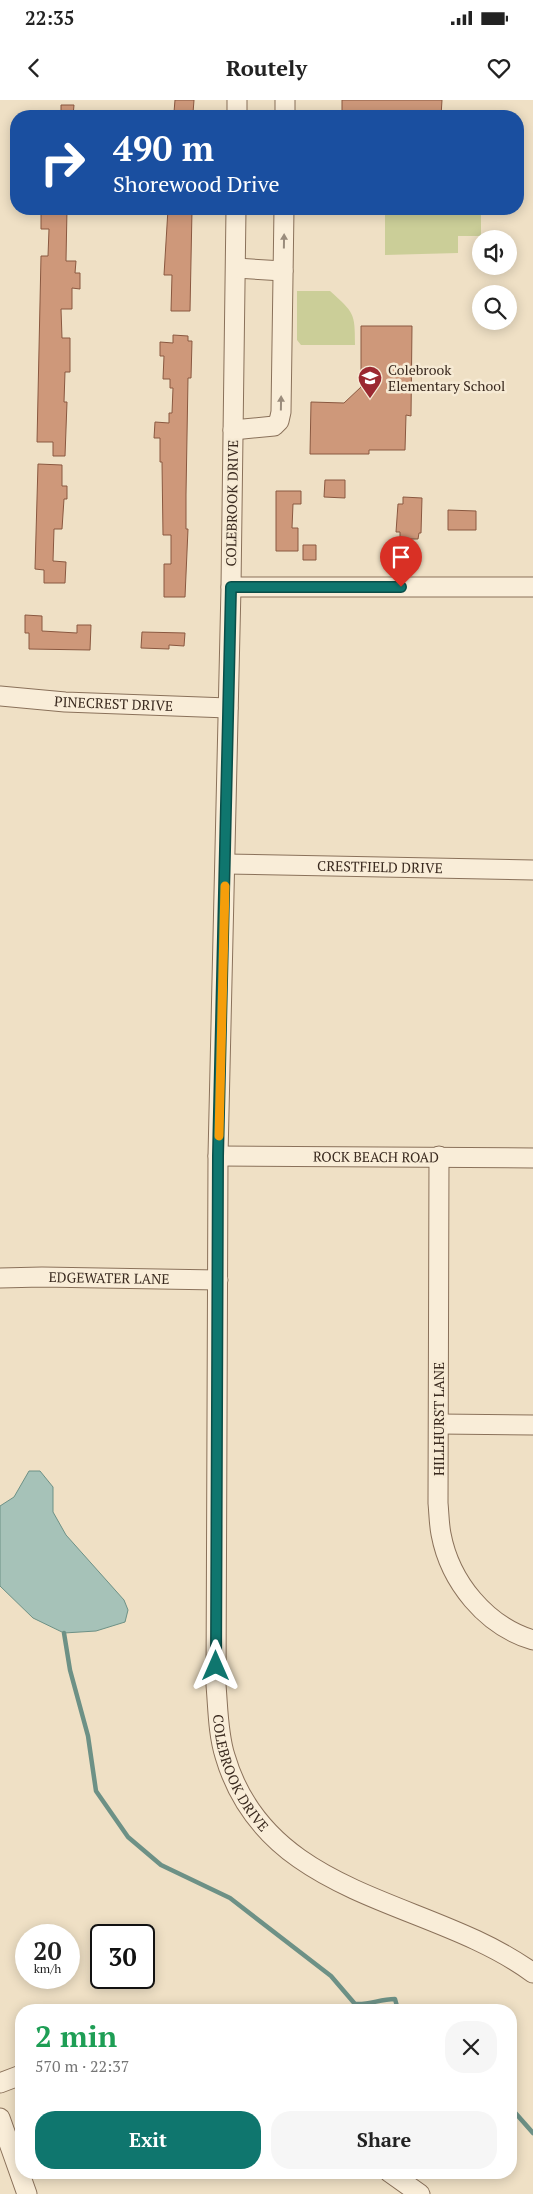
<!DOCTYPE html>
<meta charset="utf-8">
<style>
:root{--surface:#fff;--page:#f6f6f6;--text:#222;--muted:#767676;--accent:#0f766e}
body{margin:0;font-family:"PT Serif",serif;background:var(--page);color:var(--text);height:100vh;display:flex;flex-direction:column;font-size:19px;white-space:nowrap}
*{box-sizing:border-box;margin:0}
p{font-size:16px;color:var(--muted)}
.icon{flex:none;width:28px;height:28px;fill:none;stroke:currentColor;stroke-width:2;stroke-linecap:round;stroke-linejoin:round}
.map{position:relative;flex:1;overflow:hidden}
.details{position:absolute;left:15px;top:1904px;width:502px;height:175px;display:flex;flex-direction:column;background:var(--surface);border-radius:20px;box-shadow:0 2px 12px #0003}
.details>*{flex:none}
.banner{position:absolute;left:10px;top:10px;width:514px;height:105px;border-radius:20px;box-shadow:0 2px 12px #0003;background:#1a4fa0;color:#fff;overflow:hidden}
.controls{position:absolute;left:472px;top:130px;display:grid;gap:10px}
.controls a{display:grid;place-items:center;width:45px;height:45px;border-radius:50%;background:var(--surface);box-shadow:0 2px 12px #0003;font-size:25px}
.speed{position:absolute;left:15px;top:1824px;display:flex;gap:10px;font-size:25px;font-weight:700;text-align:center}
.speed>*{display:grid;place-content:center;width:65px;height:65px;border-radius:50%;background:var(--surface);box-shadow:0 2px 12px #0003;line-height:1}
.speed small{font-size:12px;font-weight:400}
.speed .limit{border:2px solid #111;border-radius:8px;background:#fff;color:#111}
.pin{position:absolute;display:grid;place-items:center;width:42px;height:42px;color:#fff;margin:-51px -21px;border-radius:50% 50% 50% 0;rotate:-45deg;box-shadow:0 0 5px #0007}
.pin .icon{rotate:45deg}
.me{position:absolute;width:55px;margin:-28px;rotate:0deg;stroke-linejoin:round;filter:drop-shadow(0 0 4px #0008)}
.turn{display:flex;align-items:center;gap:18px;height:105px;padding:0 20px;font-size:22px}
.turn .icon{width:65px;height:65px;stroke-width:2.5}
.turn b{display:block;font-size:35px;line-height:42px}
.round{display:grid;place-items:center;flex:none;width:52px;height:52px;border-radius:20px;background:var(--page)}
.summary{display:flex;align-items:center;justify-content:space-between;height:85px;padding:0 20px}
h1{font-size:30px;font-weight:600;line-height:38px;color:#1e9e55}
.button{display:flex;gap:10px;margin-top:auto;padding:10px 20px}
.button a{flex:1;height:58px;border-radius:20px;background:var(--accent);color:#fff;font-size:20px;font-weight:600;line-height:58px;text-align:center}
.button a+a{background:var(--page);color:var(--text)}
.status{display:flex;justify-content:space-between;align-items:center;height:35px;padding:0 25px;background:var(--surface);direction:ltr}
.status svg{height:14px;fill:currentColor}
header{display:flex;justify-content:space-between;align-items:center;height:65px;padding:0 20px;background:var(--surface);font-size:22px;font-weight:600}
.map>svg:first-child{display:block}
.green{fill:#cbce98}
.water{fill:#a6c2b8;stroke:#6d9186}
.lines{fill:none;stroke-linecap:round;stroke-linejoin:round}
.stream{stroke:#6d9186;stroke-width:4.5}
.building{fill:#ce987a;stroke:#8a5840}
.minor-casing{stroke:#8a715a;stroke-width:21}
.minor{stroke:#f9edd8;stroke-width:19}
.oneway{fill:#9a8c7c}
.route-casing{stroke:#0a4d48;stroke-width:12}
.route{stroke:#0f766e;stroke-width:9}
.slow{stroke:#f59e0b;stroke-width:9}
.labels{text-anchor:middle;stroke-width:5;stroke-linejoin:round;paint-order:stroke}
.poi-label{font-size:14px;fill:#3a2a1f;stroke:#f6ead4;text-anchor:start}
.street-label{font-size:14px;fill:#3a2a1f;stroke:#f6ead4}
</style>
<div class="status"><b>22:35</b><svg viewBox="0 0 49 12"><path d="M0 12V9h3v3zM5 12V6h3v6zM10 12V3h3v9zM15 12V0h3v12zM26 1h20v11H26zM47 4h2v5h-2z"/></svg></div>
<header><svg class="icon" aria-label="back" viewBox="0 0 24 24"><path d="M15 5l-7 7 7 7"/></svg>Routely<svg class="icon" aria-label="heart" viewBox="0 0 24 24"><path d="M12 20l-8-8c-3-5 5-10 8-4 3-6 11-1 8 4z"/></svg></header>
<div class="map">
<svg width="533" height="2094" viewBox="0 0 533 2094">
<rect width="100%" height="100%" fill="#efe0c5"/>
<path class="green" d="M385,109H481V136H458V153L385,155Z
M297,191H330C354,213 355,212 355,245H301L297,240Z"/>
<path class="water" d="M29,1371H40L53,1387V1412L66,1435L124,1500L128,1510L125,1522L96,1531L64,1533L33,1518L0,1486V1406L14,1397Z"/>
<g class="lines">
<path class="stream" d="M64,1533L70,1570L88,1636L96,1691L128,1737L161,1765L230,1798L331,1876L355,1904C371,1905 379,1899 395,1899L398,1910
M511,2008L533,2033"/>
</g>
<path class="building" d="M175,0H194L193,13L174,12Z
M342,0H442L441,16H342Z
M61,5H74L73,16H61Z
M41,109H67L66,161H76L75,173H80V189L72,188V209H61L62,238H70V272H65L64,302H67L65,356H53V342H37L41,156H48L49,129H41Z
M168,109L192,110L190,211H171L172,175H164Z
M361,226H412L411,316L406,315L405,350H369V354H310L311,302L344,303L361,287Z
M173,235L188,236V241H192L191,278H188L186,394V429H188L185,497H164V464H171V435H163L162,362H160V338H154L155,322L169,323V313H172L173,288H170V279H163L164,256H160V242L173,243Z
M38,364L62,365V386H67V399H64L62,429H54L53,461L66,462L65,483H44V470L35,469Z
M325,380H345V398L324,397Z
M276,391H301V404H293L292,428H298V451H276Z
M403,397L422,398L421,433H419L418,439H400V432H396L398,404H403Z
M448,410L476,411V430H448Z
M303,445H316V460H303Z
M25,515L42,516V531L77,533V525H91L90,550L29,549V533H25Z
M142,532L185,533L184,546L169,545V549L141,548Z"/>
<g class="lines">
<defs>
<g id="minor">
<path d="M237,16V0"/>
<path d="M285,16V0"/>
<path id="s1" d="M236,109L231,487L218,1056L216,1585C218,1608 218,1634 225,1656C267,1800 431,1798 533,1873"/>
<path d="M236,168L283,171"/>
<path d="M233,330L274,326L279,321L281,312L284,109"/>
<path d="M231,487H533"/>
<path id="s2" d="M0,596L65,602L228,608"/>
<path id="s3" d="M226,764L533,770"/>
<path id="s4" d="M218,1056L533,1058"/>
<path d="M439,1056L438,1403C439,1413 439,1424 441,1434C450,1482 486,1526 533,1540"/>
<path id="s5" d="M0,1178L42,1177L218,1180"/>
<path d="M439,1324L533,1325"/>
<path d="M0,1983L21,1975"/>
<path d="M0,2018L27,2094"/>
<path d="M389,2072L420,2094"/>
</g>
</defs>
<use href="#minor" class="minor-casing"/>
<use href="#minor" class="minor"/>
</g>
<defs><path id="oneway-solid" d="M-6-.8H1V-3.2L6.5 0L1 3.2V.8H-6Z" transform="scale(1.25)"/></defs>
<g class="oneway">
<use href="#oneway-solid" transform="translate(284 141) rotate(-89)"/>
<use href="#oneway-solid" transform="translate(281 303) rotate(-89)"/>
</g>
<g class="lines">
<defs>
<path id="route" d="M216,1566L218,1056L231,487H401"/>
</defs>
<use href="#route" class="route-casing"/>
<use href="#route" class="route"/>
<path class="slow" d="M219,1036L225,786"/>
</g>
<defs>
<symbol id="school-pin" viewBox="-11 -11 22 30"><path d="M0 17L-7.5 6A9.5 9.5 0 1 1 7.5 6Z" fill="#9b2931" stroke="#f6ead4"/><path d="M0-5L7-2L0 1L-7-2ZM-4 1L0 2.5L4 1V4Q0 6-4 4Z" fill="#fff"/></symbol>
</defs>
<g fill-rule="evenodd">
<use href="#school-pin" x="356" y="264" width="28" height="38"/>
</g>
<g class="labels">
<g class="poi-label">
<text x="388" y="275">Colebrook<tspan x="388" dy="16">Elementary School</tspan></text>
</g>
<g class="street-label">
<text transform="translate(232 403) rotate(-89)" y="5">COLEBROOK DRIVE</text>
<text dy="5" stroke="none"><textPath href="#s2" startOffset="114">PINECREST DRIVE</textPath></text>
<text dy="5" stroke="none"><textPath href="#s3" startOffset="154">CRESTFIELD DRIVE</textPath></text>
<text dy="5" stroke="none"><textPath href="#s4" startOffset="158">ROCK BEACH ROAD</textPath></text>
<text dy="5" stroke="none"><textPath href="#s5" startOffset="109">EDGEWATER LANE</textPath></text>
<text transform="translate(439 1319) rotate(-90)" y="5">HILLHURST LANE</text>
<text dy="5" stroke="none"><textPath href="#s1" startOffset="1569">COLEBROOK DRIVE</textPath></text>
</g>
</g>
</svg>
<div class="controls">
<a><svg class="icon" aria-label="sound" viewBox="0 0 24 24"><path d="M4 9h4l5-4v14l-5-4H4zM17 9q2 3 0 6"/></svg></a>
<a><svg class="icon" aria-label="search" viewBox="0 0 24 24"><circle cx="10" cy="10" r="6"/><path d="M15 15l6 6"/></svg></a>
</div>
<div class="speed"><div>20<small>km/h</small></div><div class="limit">30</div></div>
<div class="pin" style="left:401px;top:487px;background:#d93025"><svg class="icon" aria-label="arrive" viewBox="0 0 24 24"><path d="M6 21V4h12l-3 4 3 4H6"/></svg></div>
<svg class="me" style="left:216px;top:1566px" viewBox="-20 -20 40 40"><path d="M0-17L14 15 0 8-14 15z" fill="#0f766e" stroke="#fff" stroke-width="4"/></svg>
<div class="banner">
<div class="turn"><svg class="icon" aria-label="right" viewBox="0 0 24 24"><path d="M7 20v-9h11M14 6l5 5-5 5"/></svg><div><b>490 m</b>Shorewood Drive</div></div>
</div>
<section class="details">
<div class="summary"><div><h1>2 min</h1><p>570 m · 22:37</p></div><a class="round"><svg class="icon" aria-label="close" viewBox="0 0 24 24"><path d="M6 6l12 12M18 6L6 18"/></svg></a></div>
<div class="button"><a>Exit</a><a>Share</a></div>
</section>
</div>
